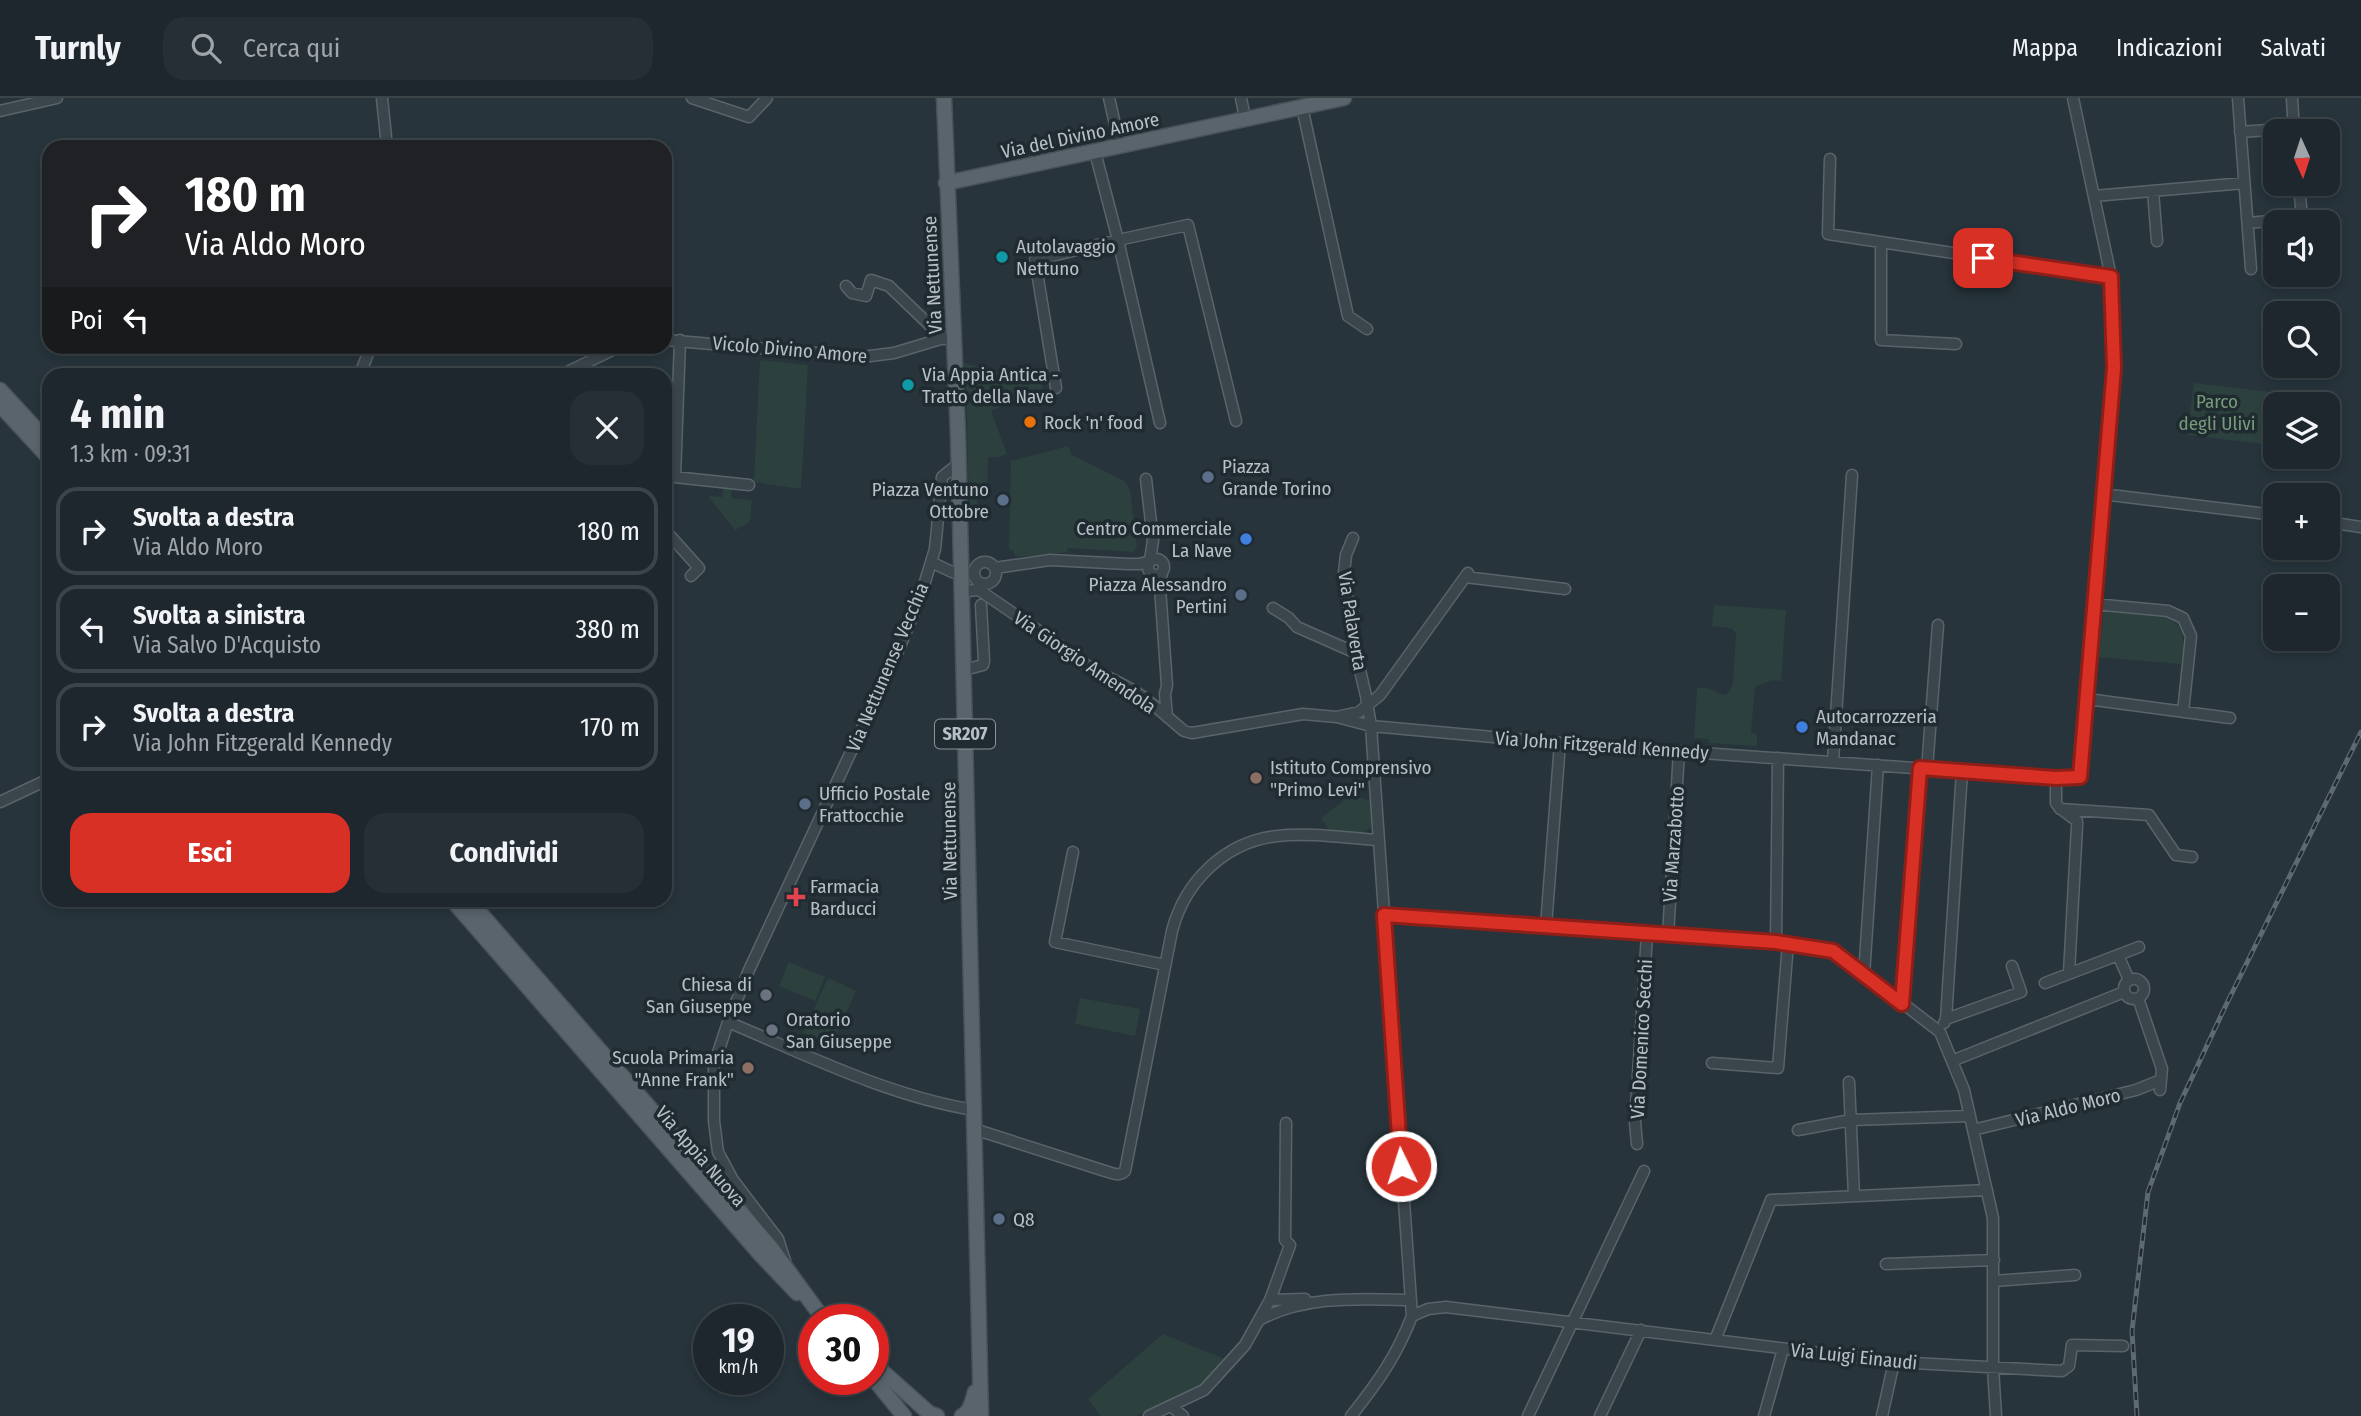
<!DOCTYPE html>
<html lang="it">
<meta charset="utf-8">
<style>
:root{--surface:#1d272d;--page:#252f35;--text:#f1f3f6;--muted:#a0a5aa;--line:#3b4449;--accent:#d93025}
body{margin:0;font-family:"Fira Sans Condensed",sans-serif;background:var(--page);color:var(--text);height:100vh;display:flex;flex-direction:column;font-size:26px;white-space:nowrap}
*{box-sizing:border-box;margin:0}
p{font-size:23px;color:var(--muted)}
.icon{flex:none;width:38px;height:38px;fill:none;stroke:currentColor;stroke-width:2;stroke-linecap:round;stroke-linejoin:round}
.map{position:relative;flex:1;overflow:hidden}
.panel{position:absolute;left:42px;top:270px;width:630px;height:539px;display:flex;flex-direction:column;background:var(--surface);border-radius:21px;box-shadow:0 4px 10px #0003,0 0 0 2px var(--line)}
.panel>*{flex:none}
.banner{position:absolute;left:42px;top:42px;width:630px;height:214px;border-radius:21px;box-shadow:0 4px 10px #0003,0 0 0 2px var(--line);background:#202124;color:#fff;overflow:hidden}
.needle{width:46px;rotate:177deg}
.controls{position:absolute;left:2263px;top:21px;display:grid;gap:14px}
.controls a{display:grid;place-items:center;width:77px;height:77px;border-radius:14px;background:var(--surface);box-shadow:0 4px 10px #0003,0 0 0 2px var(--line);font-size:35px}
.speed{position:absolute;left:693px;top:1206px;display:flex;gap:14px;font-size:35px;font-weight:700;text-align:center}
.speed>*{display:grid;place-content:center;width:91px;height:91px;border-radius:50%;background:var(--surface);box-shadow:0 4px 10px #0003,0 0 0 2px var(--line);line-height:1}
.speed small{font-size:18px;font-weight:400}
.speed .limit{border:10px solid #d22;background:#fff;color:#111}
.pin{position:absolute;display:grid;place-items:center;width:60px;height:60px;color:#fff;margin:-30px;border-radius:14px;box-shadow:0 4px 10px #0006}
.me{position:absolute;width:77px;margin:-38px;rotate:356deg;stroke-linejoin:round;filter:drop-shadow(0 0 5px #0008)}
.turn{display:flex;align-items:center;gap:24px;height:147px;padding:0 28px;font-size:32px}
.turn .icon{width:91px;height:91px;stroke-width:2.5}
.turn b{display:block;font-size:49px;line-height:60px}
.then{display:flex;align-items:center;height:66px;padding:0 28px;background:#0003;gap:14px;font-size:26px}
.round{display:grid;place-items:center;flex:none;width:74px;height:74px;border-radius:21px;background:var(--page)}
.head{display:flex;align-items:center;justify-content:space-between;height:119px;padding:0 28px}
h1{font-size:42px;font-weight:700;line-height:52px}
.primary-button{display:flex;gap:14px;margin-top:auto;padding:14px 28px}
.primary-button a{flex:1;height:80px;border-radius:21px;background:var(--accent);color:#fff;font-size:28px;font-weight:700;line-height:80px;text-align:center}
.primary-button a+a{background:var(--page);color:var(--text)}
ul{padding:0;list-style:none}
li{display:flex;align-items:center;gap:21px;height:88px;margin:0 14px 10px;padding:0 14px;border:4px solid var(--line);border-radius:21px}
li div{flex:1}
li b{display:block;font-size:26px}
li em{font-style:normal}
header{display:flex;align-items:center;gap:42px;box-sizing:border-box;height:98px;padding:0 35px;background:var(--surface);border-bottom:2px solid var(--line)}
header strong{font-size:33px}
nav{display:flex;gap:38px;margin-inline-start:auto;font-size:24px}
.search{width:490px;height:63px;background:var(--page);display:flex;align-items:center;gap:18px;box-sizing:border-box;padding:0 24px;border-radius:21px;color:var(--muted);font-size:26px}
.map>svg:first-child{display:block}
.green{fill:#2c413d}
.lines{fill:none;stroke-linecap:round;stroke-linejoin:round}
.minor-casing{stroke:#59636a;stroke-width:13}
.major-casing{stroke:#475158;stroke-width:17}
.minor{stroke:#3b454c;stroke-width:10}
.major{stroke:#59646c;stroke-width:14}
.rail-casing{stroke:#5d6a73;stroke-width:5}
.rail{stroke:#202a31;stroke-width:2.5;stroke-dasharray:8;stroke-linecap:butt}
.route-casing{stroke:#8d1f18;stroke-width:18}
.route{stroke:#d93025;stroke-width:12}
.culture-dot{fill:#0f9aa8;stroke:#202a31;stroke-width:2.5}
.food-dot{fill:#e8710a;stroke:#202a31;stroke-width:2.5}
.service-dot{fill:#5c6f8a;stroke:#202a31;stroke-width:2.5}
.shop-dot{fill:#3f7fe0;stroke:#202a31;stroke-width:2.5}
.education-dot{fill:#8d6e63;stroke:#202a31;stroke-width:2.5}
.health-dot{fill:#e0444e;stroke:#202a31;stroke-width:2.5}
.worship-dot{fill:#6b7280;stroke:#202a31;stroke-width:2.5}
.labels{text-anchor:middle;stroke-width:7;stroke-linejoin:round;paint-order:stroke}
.shield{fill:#202a31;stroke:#8a939a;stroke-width:2}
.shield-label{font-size:18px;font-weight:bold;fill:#b7c0c7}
.street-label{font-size:19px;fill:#b7c0c7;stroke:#202a31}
.poi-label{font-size:19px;fill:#b7c0c7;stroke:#202a31;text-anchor:start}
.park-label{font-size:19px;fill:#779a79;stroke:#202a31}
</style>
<header>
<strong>Turnly</strong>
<div class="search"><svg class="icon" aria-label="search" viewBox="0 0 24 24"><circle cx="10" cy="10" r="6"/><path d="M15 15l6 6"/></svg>Cerca qui</div>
<nav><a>Mappa</a><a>Indicazioni</a><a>Salvati</a></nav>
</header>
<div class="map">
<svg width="2361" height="1318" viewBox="0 0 2361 1318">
<rect width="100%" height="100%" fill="#27343c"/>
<path class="green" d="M760,262L808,267L801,391L754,384Z
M964,265L1042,286L1043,290L991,313L1007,356L999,359H988L987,387C975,394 973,408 986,414V420L969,424L967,311Z
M2194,285L2279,295L2278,306H2275L2273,347L2187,337Z
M1068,348L1072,357L1124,383L1130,392L1137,449L1134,454L1068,450L1067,454L1016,459L1013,453L1009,451L1011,363Z
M723,389L732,390L731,400L752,402L750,424L735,432L708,398L722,399Z
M1714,507L1786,512L1781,583L1772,582L1755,589L1751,635L1757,636V648L1709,645V641L1694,640L1697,590C1701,590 1706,589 1710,591C1720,595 1726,604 1733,586L1736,535L1731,530L1712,528Z
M2103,513L2168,520C2188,530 2183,547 2181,566L2099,559Z
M1351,697L1371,703L1373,729L1362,735L1330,733L1321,720Z
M789,864L825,879L815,903L779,888Z
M828,880L856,893L831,948L803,935Z
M1080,900L1140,911L1135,938L1075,926Z
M1163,1236L1225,1261L1198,1289L1136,1318H1101L1088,1301Z"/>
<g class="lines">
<defs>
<path id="minor" d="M382,0L387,49
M692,0L749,19L767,0
M1109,0L1120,48
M1241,0L1245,20
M2238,0L2251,171
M2292,0L2294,33
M1302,9L1348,218L1367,231
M0,13L57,0
M2240,34L2294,30
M1095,54L1118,142L1188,127L1236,323
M1830,61L1828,136L2111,179
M2153,93L2157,143
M2094,98L2244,85
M2248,125L2302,120L2299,86
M1881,144V242L1956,246
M846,188L852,195L866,198L871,182L889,188L944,241
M665,242L862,259L894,255L954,237
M360,276L371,248
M563,276L621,248
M1056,290L1035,162L1118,142L1160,325
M665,378L749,387
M675,379L680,242
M2102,396L2275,417
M2328,424L2361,429
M665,432L699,470L691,478
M1148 469a8 8 0 1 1 16 0a8 8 0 1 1-16 0Z
M974 475a11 11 0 1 1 22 0a11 11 0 1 1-22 0Z
M931,464L952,474L961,475
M995,470L1050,462L1128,466H1140L1150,463L1153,442L1146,381
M1162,474L1160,490L1167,587L1165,596L1167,619
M1465,479L1565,491
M961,500C966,492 971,492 979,492L1064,550C1084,569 1107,578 1131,591C1150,602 1167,619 1184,633L1192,635L1303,616L1337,619L1359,614L1380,597L1468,475
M2094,506L2168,513L2183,520L2191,538L2183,614
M1273,510L1289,520L1297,529L1356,555
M964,572L983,567L984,563L981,507
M2087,601L2230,620
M1337,619L1371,628L1560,645L2056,680L2074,681L2079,679L2114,270L2111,179L2073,0
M1833,663L1852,377
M1927,671L1938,527
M2056,680V705L2060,711L2149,717L2176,757L2192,759
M0,704L49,681
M2061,711L2077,723V728L2069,875
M1073,754L1055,844L1165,867
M1384,817L1776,844L1825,851L1840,857L1940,934L1964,992L1993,1120V1270L1996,1318
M1546,828L1560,645
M1668,838L1679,653
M1776,844L1778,660
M2118,857L2129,882
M1864,877L1878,667
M2124 891a10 10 0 1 1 20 0a10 10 0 1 1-20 0Z
M2045,885L2139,849
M2138,900L2162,971L2160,992
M1902,906L1920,670
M1946,921L1962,673
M728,924C807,957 888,998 974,1012
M1944,925L1946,921L2021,894L2012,868
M1952,963L2124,894
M1712,965L1778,970L1788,845
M1849,984L1854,1098
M974,1031L1105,1073C1113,1075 1119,1079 1125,1073L1172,833C1185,783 1225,744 1277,738C1310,734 1346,740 1379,742
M1798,1032L1851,1022L1970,1018
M1973,1032L2136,992L2161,982
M1637,1046L1635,1024L1647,836
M786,1166L778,1141L733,1082L718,1054L714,1023V967L728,924L749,872L899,551L921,497L935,451L942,379L959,365
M1886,1166L1994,1162
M1994,1183L2075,1177
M1270,1202L1305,1201
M1412,1218L1428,1211L1446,1209L1894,1264L2062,1273L2069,1268L2072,1247L2123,1248
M1259,1222C1306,1197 1359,1201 1410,1202
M1715,1242L1771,1102L1987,1092
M1171,1308L1183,1318
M1149,1318L1204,1292L1245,1247L1270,1202L1290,1147L1285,1142L1286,1025
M1351,1318C1378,1284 1396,1259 1412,1218L1371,628L1366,598L1356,555L1344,475L1346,457L1353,440
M1528,1318L1644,1073
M1600,1318L1641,1232
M1764,1318L1783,1251
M1882,1318L1894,1264"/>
<path id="major" d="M944,0L958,337L981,1318
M946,85L1344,0
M0,292L49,345
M0,307L49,360
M452,802L760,1156L797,1195
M469,802L770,1148L824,1222
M873,1265L929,1315L937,1318
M873,1280L904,1318
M962,1318C971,1313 972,1304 975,1294"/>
</defs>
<use href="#minor" class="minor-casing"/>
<use href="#major" class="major-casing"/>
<use href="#minor" class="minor"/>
<use href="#major" class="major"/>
<defs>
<path id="rail" d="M2137,1318L2132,1233L2148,1094L2180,1005L2226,907L2361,634"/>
</defs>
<use href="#rail" class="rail-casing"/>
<use href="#rail" class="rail"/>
</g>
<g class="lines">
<defs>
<path id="route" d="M1401,1068L1384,817L1776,844L1833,853L1902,906L1920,670L2056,680L2080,679L2114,270L2111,179L1983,160"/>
</defs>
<use href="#route" class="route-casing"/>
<use href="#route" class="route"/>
</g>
<g class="culture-dot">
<circle cx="1002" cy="159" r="7"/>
<circle cx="908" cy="287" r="7"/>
</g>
<circle class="food-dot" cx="1030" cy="324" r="7"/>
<g class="service-dot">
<circle cx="1208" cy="379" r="7"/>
<circle cx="1003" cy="402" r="7"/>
<circle cx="1241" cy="497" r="7"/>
<circle cx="805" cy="706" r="7"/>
<circle cx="999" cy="1121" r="7"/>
</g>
<g class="shop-dot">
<circle cx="1246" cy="441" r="7"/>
<circle cx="1802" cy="629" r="7"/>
</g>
<g class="education-dot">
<circle cx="1256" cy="680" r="7"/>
<circle cx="748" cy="970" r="7"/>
</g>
<path class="health-dot" d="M792.5 788.5h7v7h7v7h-7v7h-7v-7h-7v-7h7z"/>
<g class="worship-dot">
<circle cx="766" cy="897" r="7"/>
<circle cx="772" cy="932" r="7"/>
</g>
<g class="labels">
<rect class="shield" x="935" y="621.5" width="60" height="29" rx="5"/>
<g class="shield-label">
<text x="965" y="642">SR207</text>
</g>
<g class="street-label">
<text transform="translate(1080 37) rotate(-12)" y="7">Via del Divino Amore</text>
<text transform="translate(932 177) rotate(-93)" y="7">Via Nettunense</text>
<text transform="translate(790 251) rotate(5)" y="7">Vicolo Divino Amore</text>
<text transform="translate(1353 523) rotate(81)" y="7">Via Palaverta</text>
<text transform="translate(1085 564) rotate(34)" y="7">Via Giorgio Amendola</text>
<text transform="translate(887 569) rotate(-67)" y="7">Via Nettunense Vecchia</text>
<text transform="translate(1602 647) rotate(4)" y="7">Via John Fitzgerald Kennedy</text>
<text transform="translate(949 743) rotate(-91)" y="7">Via Nettunense</text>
<text transform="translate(1673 746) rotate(-86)" y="7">Via Marzabotto</text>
<text transform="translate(1641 941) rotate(-87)" y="7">Via Domenico Secchi</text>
<text transform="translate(2068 1009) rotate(-14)" y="7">Via Aldo Moro</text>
<text transform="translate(701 1058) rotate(49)" y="7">Via Appia Nuova</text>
<text transform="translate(1854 1258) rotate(6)" y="7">Via Luigi Einaudi</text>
</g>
<g class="poi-label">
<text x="1016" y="155">Autolavaggio<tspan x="1016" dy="22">Nettuno</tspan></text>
<text x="922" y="283">Via Appia Antica -<tspan x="922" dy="22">Tratto della Nave</tspan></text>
<text x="1044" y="331">Rock 'n' food</text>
<text x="1222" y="375">Piazza<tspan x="1222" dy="22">Grande Torino</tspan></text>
<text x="989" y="398" text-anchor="end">Piazza Ventuno<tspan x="989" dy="22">Ottobre</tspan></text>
<text x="1232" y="437" text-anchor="end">Centro Commerciale<tspan x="1232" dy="22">La Nave</tspan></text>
<text x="1227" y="493" text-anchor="end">Piazza Alessandro<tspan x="1227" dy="22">Pertini</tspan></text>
<text x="1816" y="625">Autocarrozzeria<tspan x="1816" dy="22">Mandanac</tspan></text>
<text x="1270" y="676">Istituto Comprensivo<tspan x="1270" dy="22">"Primo Levi"</tspan></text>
<text x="819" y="702">Ufficio Postale<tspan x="819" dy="22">Frattocchie</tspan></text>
<text x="810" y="795">Farmacia<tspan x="810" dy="22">Barducci</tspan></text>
<text x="752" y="893" text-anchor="end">Chiesa di<tspan x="752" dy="22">San Giuseppe</tspan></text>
<text x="786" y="928">Oratorio<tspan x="786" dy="22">San Giuseppe</tspan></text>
<text x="734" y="966" text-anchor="end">Scuola Primaria<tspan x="734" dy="22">"Anne Frank"</tspan></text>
<text x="1013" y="1128">Q8</text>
</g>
<g class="park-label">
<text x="2217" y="310">Parco<tspan x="2217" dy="22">degli Ulivi</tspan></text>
</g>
</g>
</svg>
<div class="controls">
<a><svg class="needle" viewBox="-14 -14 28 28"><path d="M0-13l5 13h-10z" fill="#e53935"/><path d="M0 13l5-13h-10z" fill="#a0a5aa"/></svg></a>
<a><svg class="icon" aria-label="sound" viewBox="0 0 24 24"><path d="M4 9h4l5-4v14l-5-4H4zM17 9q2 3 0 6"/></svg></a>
<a><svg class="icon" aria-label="search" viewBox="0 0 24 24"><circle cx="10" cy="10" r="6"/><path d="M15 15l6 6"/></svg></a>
<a><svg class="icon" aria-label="layers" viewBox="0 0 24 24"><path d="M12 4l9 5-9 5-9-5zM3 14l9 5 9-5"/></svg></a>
<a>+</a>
<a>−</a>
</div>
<div class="speed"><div>19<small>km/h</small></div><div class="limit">30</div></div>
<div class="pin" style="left:1983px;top:160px;background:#d93025"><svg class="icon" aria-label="arrive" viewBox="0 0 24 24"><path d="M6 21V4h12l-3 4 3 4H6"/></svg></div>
<svg class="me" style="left:1401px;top:1068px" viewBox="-20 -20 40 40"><circle r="17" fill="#d93025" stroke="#fff" stroke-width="3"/><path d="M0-11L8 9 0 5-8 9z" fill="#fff"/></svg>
<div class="banner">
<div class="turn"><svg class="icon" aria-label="right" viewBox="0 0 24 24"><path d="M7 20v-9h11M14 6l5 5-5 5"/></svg><div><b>180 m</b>Via Aldo Moro</div></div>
<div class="then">Poi<svg class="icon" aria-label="left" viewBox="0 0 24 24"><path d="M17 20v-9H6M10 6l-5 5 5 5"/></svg></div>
</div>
<section class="panel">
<div class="head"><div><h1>4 min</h1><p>1.3 km · 09:31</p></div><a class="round"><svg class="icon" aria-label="close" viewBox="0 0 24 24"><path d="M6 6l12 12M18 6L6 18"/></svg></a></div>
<ul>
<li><svg class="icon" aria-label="right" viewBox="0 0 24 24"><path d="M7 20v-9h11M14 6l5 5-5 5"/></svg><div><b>Svolta a destra</b><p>Via Aldo Moro</p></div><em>180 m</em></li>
<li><svg class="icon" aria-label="left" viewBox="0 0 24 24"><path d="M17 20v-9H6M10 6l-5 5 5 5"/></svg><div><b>Svolta a sinistra</b><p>Via Salvo D'Acquisto</p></div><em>380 m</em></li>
<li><svg class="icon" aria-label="right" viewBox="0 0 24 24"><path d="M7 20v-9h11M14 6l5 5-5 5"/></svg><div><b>Svolta a destra</b><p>Via John Fitzgerald Kennedy</p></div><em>170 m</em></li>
</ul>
<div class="primary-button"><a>Esci</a><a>Condividi</a></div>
</section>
</div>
